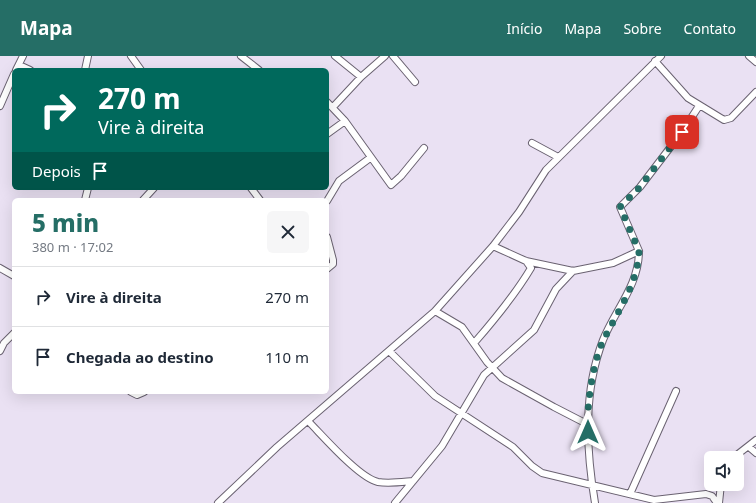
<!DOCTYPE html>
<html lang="pt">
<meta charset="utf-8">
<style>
:root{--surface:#fff;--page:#f6f6f7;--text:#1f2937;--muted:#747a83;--line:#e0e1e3;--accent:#256e66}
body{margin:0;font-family:"Noto Sans",sans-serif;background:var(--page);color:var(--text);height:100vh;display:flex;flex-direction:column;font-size:15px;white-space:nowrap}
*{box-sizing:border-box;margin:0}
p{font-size:13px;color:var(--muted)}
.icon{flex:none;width:22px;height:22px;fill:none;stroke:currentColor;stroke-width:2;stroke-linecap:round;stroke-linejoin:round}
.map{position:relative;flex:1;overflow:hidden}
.sheet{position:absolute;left:12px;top:142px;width:317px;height:196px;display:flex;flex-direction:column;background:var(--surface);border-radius:6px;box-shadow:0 4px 16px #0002}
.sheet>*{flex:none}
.top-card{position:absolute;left:12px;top:12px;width:317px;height:122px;border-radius:6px;box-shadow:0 4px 16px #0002;background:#00695c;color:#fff;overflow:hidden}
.fabs{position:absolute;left:704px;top:395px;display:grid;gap:8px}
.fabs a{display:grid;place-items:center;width:40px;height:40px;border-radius:6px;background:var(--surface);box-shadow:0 4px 16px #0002;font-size:20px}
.pin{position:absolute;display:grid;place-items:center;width:34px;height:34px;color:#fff;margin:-17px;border-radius:8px;box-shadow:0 2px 6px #0006}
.me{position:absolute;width:44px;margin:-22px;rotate:0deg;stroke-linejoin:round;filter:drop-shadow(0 0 3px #0008)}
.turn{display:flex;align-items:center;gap:14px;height:84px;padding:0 20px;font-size:18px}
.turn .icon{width:52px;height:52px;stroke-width:2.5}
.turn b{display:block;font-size:28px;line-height:34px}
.then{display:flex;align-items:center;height:38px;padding:0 20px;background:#0003;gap:8px;font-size:15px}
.round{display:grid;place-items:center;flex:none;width:42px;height:42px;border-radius:6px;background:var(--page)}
.summary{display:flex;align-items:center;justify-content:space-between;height:68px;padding:0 20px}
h1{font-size:24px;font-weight:800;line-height:30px;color:var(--accent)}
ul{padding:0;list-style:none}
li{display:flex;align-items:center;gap:12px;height:60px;padding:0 20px;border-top:1px solid var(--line)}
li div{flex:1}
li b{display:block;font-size:15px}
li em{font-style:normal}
header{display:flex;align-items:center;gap:24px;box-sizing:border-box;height:56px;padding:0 20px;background:var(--accent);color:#fff}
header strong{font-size:19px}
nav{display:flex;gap:22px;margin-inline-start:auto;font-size:14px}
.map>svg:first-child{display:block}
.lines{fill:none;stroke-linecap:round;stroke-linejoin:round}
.minor-casing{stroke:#6a6271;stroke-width:8}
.minor{stroke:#fff;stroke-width:6}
.route{stroke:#256e66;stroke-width:7;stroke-dasharray:0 12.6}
</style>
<header>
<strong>Mapa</strong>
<nav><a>Início</a><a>Mapa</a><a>Sobre</a><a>Contato</a></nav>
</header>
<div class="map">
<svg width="756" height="447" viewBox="0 0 756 447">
<rect width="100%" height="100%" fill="#eae1f3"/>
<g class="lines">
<defs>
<path id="minor" d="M131,0L141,14
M241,0L259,14
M335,0L361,21
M393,0L415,26
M749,0L756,6
M655,5L688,42L724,64L731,62L756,36
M19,9L30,14
M16,14L23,0
M85,14L88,0
M327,46L345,65L391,129L401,120L424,92
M0,50L14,18
M333,51L361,21L385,0
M327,78L345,65
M532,87L558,101
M251,132L260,144
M85,144L88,132
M143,144L154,132
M327,145L339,125L370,102
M327,181L333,204V208L327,213
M493,190L526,205L573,215L613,207L639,195
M0,212L14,220
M435,255L462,271L487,306L502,322L554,351L587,368
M475,286C495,263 515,239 531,212L526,205
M0,295L4,287L14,277
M389,295L435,340L513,391L532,410L542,417L654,444L706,438L712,440L717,447
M131,336L137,339L144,336
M308,365C323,380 359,422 378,426C389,428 402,426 413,425
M749,391L756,397
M733,402L756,384
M630,438L676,335
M218,447L277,391L435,255L493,190L519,156L546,114L661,0
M395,447L442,390L484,319L534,274L556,233L573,215
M595,447C586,393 583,336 603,284C615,254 639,229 639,195L620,151L640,131L682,76L699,50
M719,447L721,428"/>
</defs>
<use href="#minor" class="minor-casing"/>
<use href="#minor" class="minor"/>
</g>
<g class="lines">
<path class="route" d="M588,376C586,352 593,304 604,283C618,255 638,227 639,195L620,151L640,131L682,76"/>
</g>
</svg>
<div class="fabs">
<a><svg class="icon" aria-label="sound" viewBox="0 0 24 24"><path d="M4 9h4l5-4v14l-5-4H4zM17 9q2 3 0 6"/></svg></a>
</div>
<div class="pin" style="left:682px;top:76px;background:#d93025"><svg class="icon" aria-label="arrive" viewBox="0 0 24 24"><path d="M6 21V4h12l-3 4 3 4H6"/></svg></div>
<svg class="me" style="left:588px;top:376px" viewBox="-20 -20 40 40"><path d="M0-17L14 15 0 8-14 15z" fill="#256e66" stroke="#fff" stroke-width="4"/></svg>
<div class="top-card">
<div class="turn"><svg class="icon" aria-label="right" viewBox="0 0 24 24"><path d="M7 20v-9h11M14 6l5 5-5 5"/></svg><div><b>270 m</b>Vire à direita</div></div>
<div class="then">Depois<svg class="icon" aria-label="arrive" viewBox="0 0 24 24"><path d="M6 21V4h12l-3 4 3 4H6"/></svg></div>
</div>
<section class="sheet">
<div class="summary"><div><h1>5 min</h1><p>380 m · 17:02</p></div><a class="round"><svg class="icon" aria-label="close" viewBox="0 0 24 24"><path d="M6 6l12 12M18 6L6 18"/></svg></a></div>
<ul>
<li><svg class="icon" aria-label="right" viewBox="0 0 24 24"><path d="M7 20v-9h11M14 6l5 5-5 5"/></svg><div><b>Vire à direita</b></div><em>270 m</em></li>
<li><svg class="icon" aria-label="arrive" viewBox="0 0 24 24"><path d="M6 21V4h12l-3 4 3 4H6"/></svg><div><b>Chegada ao destino</b></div><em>110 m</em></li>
</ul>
</section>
</div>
